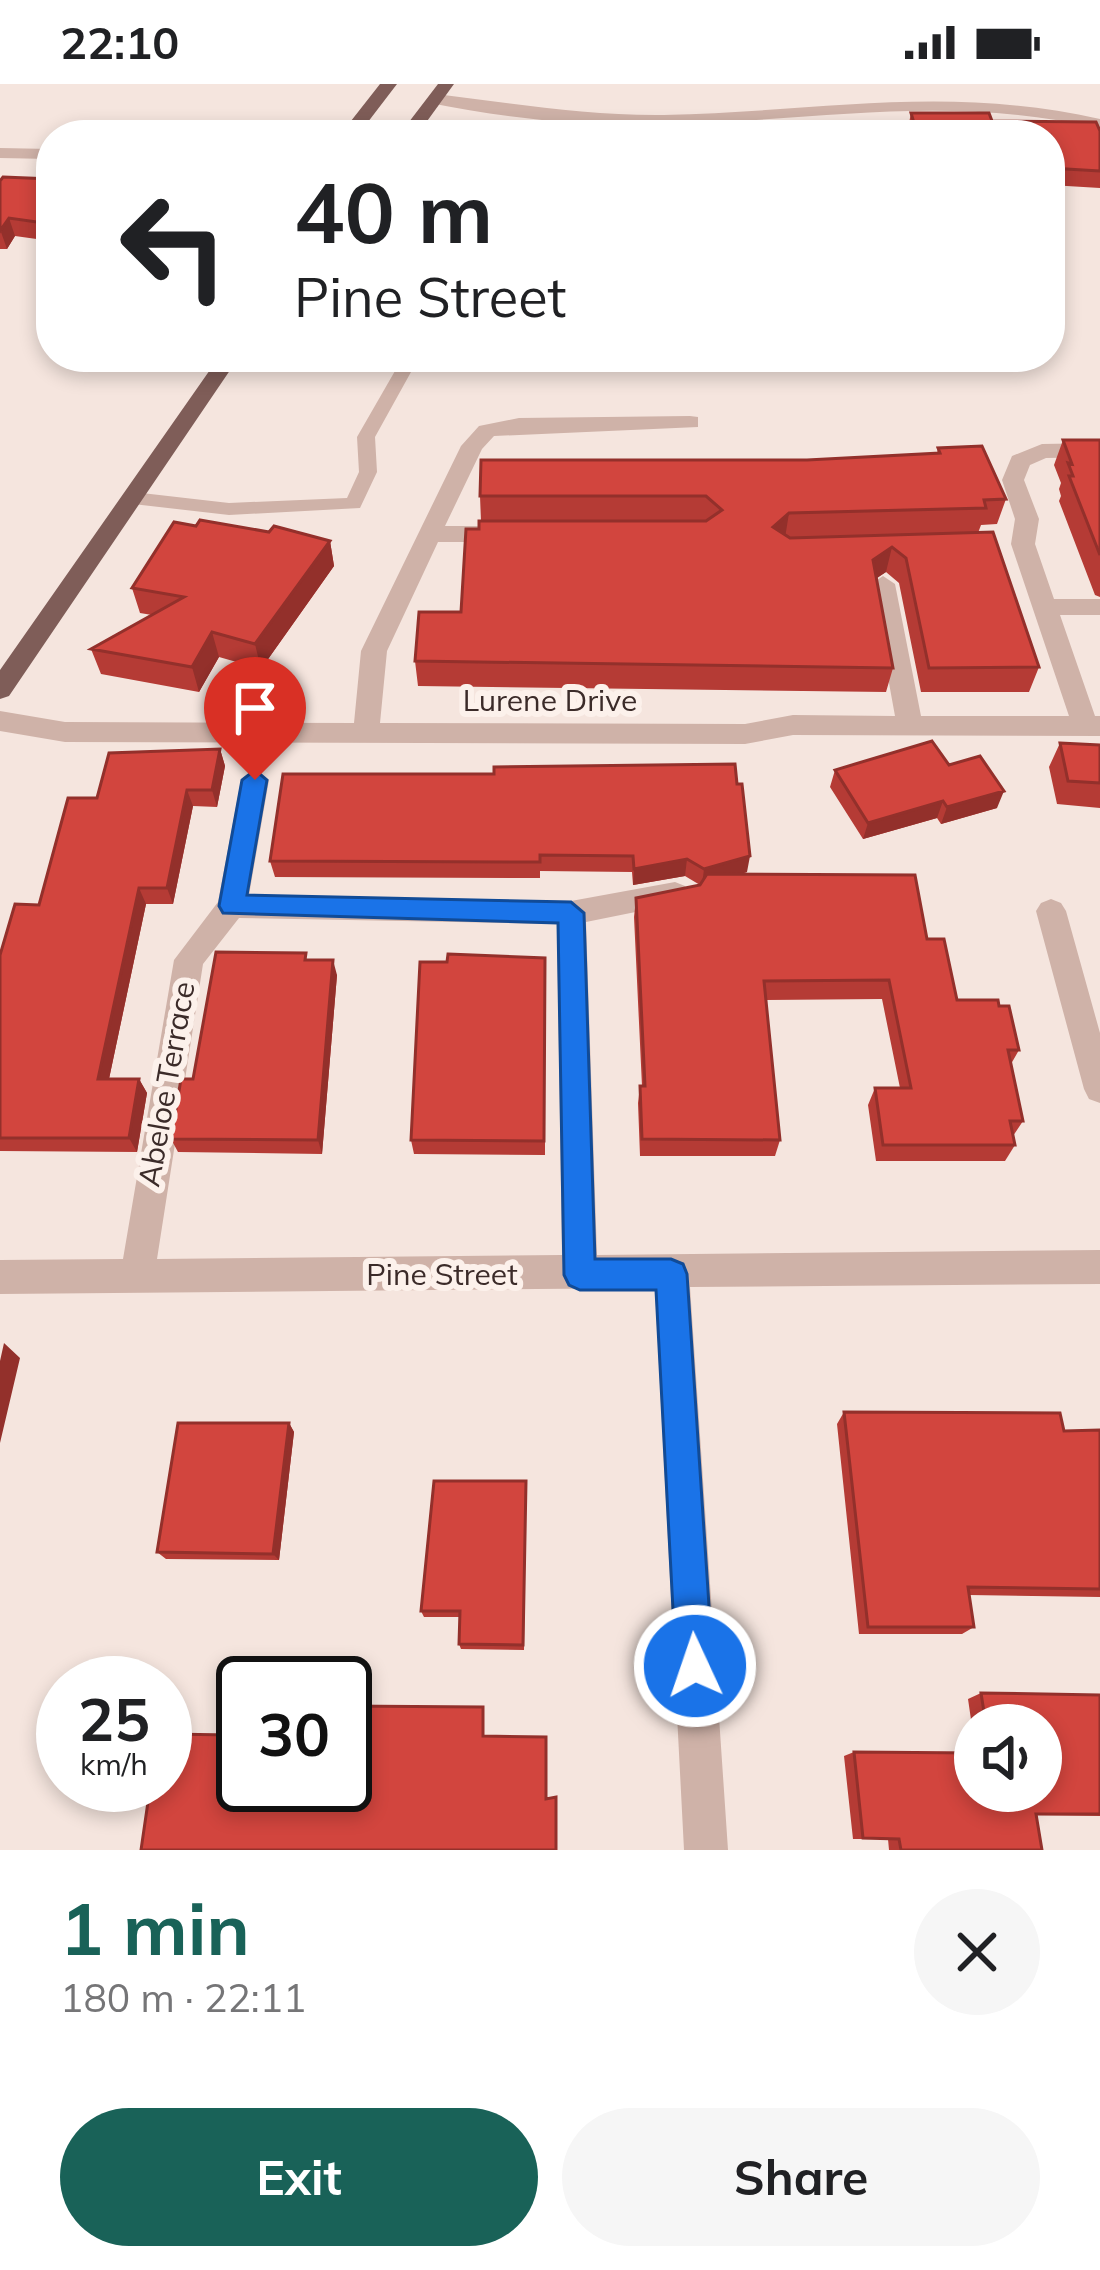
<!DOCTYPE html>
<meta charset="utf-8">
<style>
:root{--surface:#fff;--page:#f6f6f6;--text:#202124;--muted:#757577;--accent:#196258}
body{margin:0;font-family:Mulish,sans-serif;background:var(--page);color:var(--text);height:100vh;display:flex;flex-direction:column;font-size:45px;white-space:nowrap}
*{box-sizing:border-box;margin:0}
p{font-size:39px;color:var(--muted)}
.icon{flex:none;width:66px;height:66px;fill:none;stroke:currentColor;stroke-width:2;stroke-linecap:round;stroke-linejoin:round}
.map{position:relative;height:1766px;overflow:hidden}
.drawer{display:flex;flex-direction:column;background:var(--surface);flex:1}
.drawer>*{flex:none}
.banner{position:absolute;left:36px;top:36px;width:1029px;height:252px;border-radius:48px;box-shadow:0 6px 18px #0003;background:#fff;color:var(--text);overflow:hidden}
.buttons{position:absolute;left:954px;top:1620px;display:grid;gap:24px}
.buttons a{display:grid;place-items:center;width:108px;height:108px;border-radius:50%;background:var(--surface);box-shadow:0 6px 18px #0003;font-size:60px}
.speed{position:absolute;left:36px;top:1572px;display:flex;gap:24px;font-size:60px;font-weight:700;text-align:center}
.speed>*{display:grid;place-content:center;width:156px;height:156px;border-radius:50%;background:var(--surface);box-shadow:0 6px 18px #0003;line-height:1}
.speed small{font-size:30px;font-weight:400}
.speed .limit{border:6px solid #111;border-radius:18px;background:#fff;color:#111}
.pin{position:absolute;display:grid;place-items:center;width:102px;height:102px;color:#fff;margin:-123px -51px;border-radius:50% 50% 50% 0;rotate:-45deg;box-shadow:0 0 12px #0007}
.pin .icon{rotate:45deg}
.me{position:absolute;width:132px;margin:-66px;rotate:357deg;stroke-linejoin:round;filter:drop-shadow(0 0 9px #0008)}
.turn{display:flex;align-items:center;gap:42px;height:252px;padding:0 60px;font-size:54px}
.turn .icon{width:156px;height:156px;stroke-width:2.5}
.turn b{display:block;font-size:84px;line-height:102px}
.round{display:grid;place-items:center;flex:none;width:126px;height:126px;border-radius:63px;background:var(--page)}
.headline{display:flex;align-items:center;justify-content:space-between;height:204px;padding:0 60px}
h1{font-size:72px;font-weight:700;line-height:90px;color:var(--accent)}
.action{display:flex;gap:24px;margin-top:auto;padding:24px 60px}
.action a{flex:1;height:138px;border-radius:72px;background:var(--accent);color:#fff;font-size:48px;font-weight:700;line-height:138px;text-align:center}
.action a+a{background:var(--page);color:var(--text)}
.status{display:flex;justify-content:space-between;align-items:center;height:84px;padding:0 60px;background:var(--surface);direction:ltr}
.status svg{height:33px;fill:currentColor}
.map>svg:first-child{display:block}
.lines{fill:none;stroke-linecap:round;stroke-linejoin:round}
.lane{fill:#cfb2a8;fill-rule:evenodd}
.street{fill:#cfb2a8;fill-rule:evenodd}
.primary{fill:#7f5d58;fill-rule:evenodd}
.wall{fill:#b53b35}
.shaded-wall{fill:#93302b}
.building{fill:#d2453e;stroke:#93302b;stroke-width:3}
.route{fill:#1a73e8;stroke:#114b97;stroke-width:3}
.labels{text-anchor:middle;stroke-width:12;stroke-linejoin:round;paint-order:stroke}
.street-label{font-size:30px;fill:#3b2b29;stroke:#fcf1eb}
</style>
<div class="status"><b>22:10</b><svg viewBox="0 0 49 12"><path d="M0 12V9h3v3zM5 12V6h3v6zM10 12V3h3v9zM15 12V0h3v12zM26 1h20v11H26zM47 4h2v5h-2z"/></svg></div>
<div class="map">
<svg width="1100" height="1766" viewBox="0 0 1100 1766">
<rect width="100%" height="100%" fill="#f5e5de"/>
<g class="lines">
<path class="lane" d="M391,273H410L416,279L375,353L377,388L360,424L229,431L133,420L124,414L133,408L229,419L347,414L359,388L357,353L399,280Z"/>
<path class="street" d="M436,10C511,19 587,32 664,31C817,28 945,0 1100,35V45C957,11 831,34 687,40C603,44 513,36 430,19L428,15Z
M0,64L51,65V75L0,74Z
M690,332L698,333V343L494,352L482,365L445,442H506L518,450L506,458H438L387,567L380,639L745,640L793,631L895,632L871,500L883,492L895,500L921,632H1069L1011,460L1015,435L1002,396L1012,372L1042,360L1100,359V373L1046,374L1030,381L1024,396L1039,435L1035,460L1054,515H1100V531H1060L1095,632H1100V652L793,651L745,660L65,658L0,647V627L65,638L354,639L361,567L461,362L479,342L519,334Z
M255,686L269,696L249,811L571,817L675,798L685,802L689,810L685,818L586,838L597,1171L1100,1166V1200L690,1203L728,1766H684L655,1204L0,1210V1176L123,1175L174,876L218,818L241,696ZM239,834L557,840L562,1171L157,1175L203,880Z
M1051,815L1061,819L1066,827L1100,949V1019L1089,1015L1084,1005L1036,827L1041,819Z"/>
<path class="primary" d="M380,0H397L358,51H340Z
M438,0H454L417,51H399Z
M219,273H239L9,612L0,615V586Z"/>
</g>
<path class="wall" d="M911,29L1100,47V104L1050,101V51L812,45L813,38L909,39Z
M51,95V157L15,152L7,165H0V97Z
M1063,356H1100V513L1095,511L1059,417L1061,412L1059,405L1061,399L1054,381Z
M938,364L1006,415L997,440L981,441L978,449L1039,583L1029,608H921L899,499L886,488L876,494L893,584L886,608L418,602L415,577L461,528L481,437L480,412L807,376L937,370Z
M196,442L269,448L330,457L334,482L261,585L219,573L199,608L101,590L91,565L152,531L140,529L132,504Z
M1060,659L1100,661V724L1057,720L1049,683Z
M220,665L225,682L217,723L193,722L173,820H146L109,995H139L147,1009L137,1068L0,1067V871L39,821L97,714Z
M949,681L997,724L941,740L937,734L863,755L830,703L835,686Z
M283,690L747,788L741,790L927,855L957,916L999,922L1019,966L1011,980L1023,1037L1013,1052L1015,1061L1005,1077H876L868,1021L875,1004H900L882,915L766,916L780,1056L775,1072H640L638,1019L640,1002H642L634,833L636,814L700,801L685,792L633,801L632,788L540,787V794L275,793L270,777Z
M545,874V1071L414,1070L411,1056Z
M308,876L337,891L322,1070L178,1068L171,1055L193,995Z
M844,1328L1064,1347L1100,1346V1513L969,1511L974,1543L962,1550H859L837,1340Z
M289,1339L294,1348L279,1476L166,1475L157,1468Z
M526,1405L524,1566L461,1565L459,1560V1533H424L421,1527Z
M981,1609L1100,1611V1732L1036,1731L1042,1766H889L888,1755H853L844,1672L854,1668L975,1707L1041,1641H975V1663L968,1615Z"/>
<path class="shaded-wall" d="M9,134L15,152L7,165L1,148Z
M789,429L785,454L773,443Z
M330,457L334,482L261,585L255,560Z
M892,463L886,488L867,501L873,476Z
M212,548L219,573L199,608L192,583Z
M220,665L225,682L217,723L212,706Z
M187,706L193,722L173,820L167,804Z
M1004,707L997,724L941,740L947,723Z
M943,717L937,734L863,755L868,739Z
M750,772L747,788L702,801L704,785Z
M687,775L685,792L633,801L634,785Z
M139,804L146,820L106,1009L98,995Z
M333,876L337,891L322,1070L318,1056Z
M139,995L147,1009L137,1068L129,1054Z
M4,1259L20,1274L0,1359V1277Z
M289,1339L294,1348L279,1476L273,1470Z"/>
<path class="building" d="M911,29H989L992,37L1096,38L1100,47V87L1050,84V51H590V45H814L813,38L914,39Z
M3,93L51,95V140L9,134L0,147V97Z
M1063,356H1100V471L1069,392H1073L1068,379L1072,380Z
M982,362L1006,415L984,416L986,424L789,429L773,443L790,454L993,448L1039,583L929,584L906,474L892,463L873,476L893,584L415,577L419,528H461L466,445H479V437H706L722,426L706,412H480L481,376H807L940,369L938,364Z
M200,436L269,448L274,442L330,457L255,560L212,548L192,583L91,565L184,513L132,504L174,438L196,442Z
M932,657L949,681L980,672L1004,707L947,723L943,717L868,739L835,686Z
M1060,659L1100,661V699L1068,697Z
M220,665L212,706H187L167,804H139L98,995H139L129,1054H0V871L15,820L39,821L68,714H97L109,669Z
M735,680L737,700H742L750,772L704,785L687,775L634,785L633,772L540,771V778L270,777L283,690H494V683Z
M707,790L915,791L927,855H944L957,916H998L999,922H1009L1019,966H1008L1023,1037H1010L1015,1061H883L875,1004H911L889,896L764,897L780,1056L642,1055L640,1002H645L636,814L700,801Z
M216,868L306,869L305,876H333L318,1056L171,1055L181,995H193Z
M448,870L545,874L544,1057L411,1056L420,878H447Z
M844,1328L1060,1329L1064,1347L1100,1346V1505L968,1503L974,1543H868Z
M178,1339H289L273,1470L157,1468Z
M434,1397H526L523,1561L459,1560L460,1527H421Z
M981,1609L1100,1611V1730H1036L1042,1766H901L899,1755L863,1754L854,1668L975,1669V1707H1041V1641H986Z
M235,1622H243V1701H345V1622L483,1623V1652L546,1653V1715L556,1713V1766H141L149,1711H159L161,1701H165V1671L168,1650L231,1651Z"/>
<path class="route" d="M255,686L267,696L247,811L571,818L584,829L595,1175H671L683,1180L687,1190L713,1582L708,1596L695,1601L682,1596L676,1582L656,1206H580L569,1201L564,1191L558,839L223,829L219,822L242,696Z"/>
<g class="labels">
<g class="street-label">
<text x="550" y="627">Lurene Drive</text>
<text transform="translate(167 1000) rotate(-80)" y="10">Abeloe Terrace</text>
<text x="442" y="1201">Pine Street</text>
</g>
</g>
</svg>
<div class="buttons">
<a><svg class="icon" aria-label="sound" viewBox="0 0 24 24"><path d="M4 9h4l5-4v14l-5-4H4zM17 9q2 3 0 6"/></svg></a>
</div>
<div class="speed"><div>25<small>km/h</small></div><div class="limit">30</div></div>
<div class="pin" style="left:255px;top:696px;background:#d93025"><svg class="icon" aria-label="arrive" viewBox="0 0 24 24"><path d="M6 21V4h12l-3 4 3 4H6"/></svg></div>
<svg class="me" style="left:695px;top:1582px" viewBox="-20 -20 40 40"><circle r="17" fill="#1a73e8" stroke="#fff" stroke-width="3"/><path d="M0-11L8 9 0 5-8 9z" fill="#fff"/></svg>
<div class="banner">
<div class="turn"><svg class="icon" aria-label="left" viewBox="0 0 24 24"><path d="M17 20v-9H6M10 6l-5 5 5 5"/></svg><div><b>40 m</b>Pine Street</div></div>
</div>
</div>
<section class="drawer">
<div class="headline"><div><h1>1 min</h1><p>180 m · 22:11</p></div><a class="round"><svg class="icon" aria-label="close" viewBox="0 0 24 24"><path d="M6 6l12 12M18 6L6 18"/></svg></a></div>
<div class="action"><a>Exit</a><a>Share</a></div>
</section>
